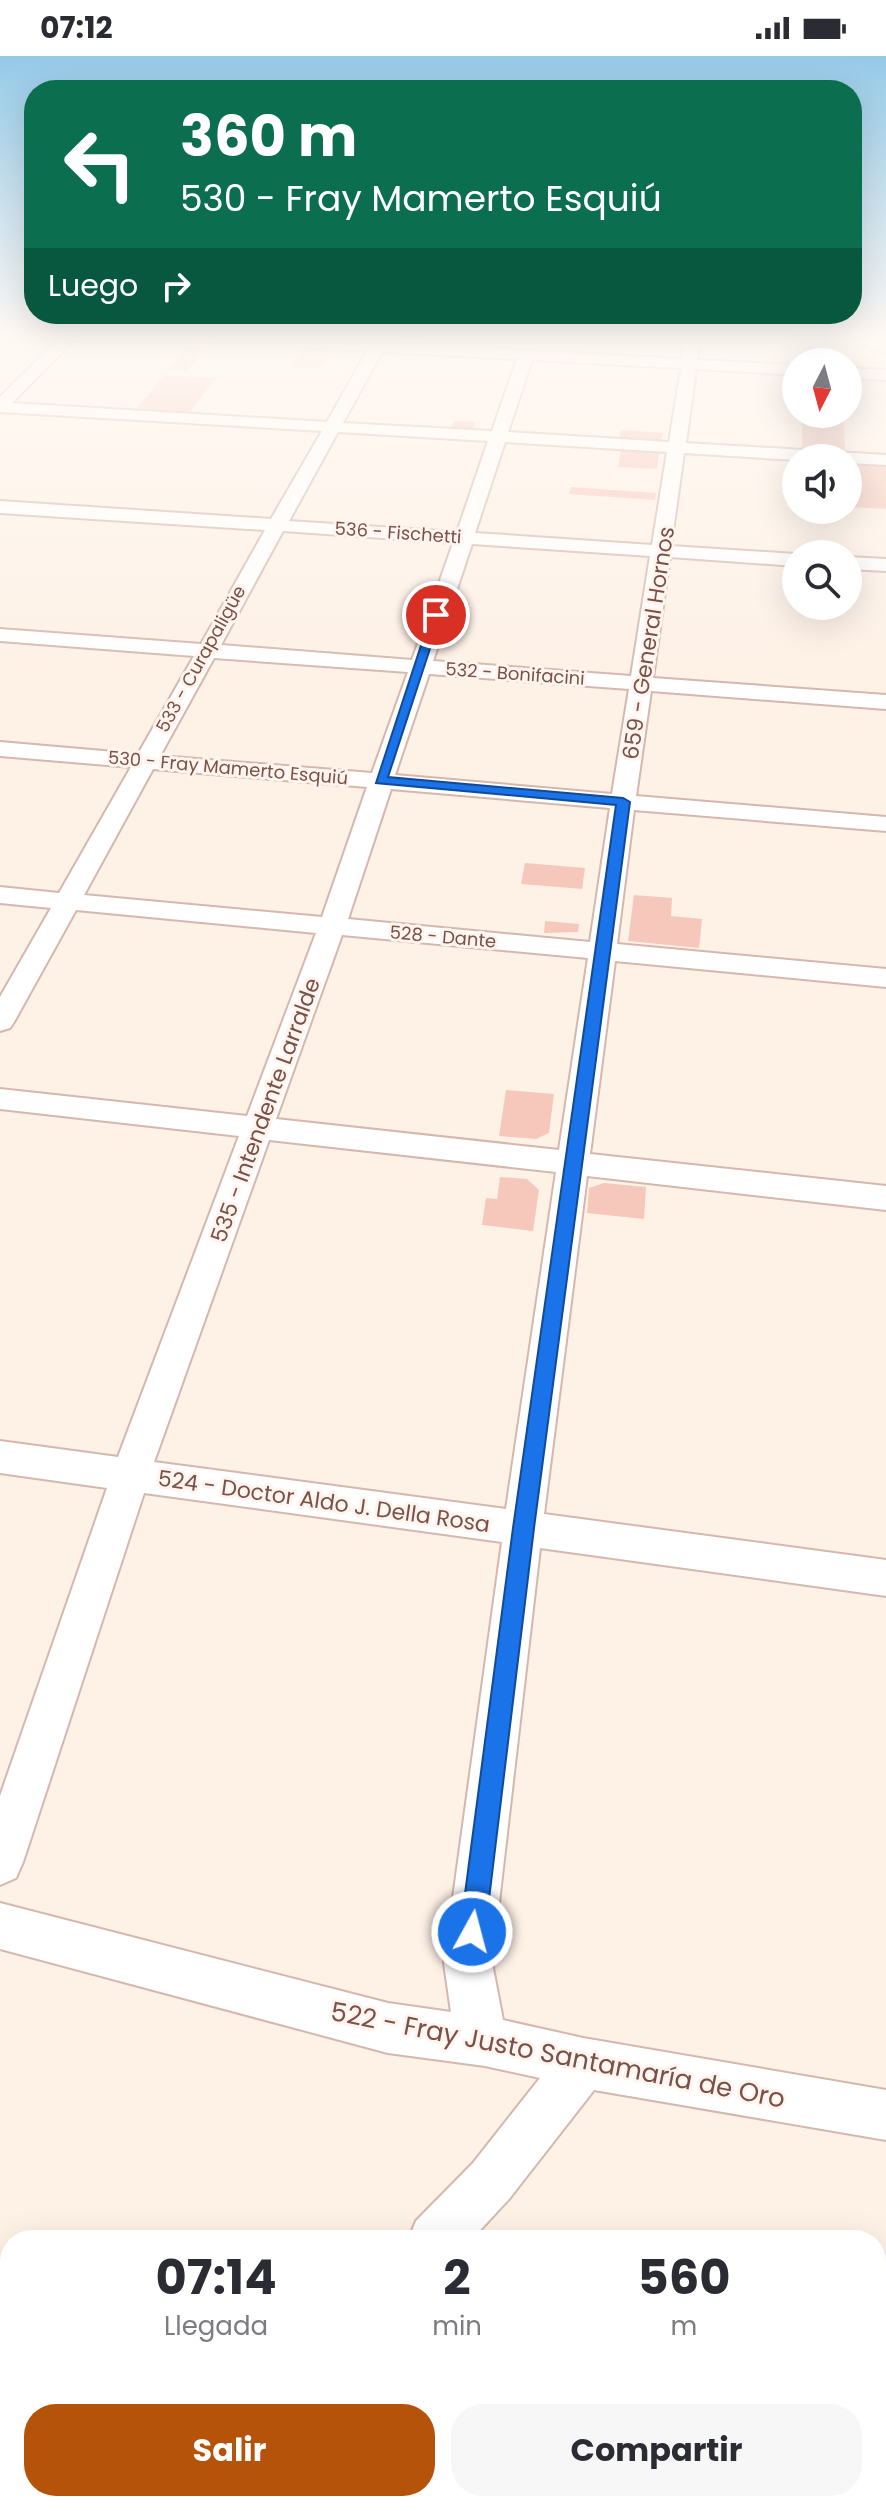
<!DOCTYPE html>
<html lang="es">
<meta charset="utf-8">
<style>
:root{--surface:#fff;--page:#f7f7f7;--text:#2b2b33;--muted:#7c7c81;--accent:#b45309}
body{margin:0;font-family:Poppins,sans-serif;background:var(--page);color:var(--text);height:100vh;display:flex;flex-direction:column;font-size:30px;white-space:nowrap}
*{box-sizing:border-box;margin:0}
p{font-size:26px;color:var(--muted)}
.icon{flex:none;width:44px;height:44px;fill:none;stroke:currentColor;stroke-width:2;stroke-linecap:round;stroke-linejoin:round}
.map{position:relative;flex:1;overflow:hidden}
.panel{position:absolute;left:0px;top:2174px;width:886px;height:282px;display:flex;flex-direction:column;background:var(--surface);border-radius:32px 32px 0 0;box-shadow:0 8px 32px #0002}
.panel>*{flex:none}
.guide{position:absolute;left:24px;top:24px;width:838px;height:244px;border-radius:32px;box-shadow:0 8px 32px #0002;background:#0b6e4f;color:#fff;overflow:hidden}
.needle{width:52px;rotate:186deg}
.fabs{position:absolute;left:782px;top:292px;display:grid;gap:16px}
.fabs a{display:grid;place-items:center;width:80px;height:80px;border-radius:50%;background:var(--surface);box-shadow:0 8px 32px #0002;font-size:40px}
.pin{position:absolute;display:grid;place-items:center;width:68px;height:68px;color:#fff;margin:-34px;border:4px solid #fff;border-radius:50%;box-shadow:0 2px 8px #0007}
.me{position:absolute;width:88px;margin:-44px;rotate:7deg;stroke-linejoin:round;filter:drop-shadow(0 0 6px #0008)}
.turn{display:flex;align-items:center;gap:28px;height:168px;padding:0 24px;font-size:36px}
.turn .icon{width:104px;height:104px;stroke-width:2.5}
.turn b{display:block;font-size:56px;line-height:68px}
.then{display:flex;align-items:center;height:76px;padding:0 24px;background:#0003;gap:16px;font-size:30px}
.eta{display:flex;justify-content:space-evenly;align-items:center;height:136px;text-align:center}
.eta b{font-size:48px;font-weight:700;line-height:56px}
.button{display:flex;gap:16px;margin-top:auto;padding:16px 24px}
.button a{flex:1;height:92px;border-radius:32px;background:var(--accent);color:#fff;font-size:32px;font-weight:700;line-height:92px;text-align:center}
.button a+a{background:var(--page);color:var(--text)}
.status{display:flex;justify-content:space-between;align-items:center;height:56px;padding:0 40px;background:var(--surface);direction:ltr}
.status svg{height:22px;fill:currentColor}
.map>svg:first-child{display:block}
.building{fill:#f6c8bb}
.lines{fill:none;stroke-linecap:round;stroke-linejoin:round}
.minor-casing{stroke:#d4b8ad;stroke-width:4}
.minor{fill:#fff;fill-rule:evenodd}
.route{fill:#1a73e8;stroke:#114b97;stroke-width:2}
.labels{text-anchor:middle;stroke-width:6;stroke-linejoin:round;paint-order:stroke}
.far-street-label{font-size:18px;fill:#7a5148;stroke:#fff5ee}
.street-label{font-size:22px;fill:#7a5148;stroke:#fff5ee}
.near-street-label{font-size:26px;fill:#7a5148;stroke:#fff5ee}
</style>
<div class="status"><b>07:12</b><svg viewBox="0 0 49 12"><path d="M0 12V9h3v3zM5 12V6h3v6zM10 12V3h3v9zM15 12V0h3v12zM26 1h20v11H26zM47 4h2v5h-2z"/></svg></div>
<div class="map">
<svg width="886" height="2455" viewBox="0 0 886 2455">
<rect width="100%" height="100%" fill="#fef1e6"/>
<path class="building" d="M191,286L209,287L187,315L168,314Z
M302,293L331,294L320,312L290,311Z
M164,319L216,322L190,356L136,353Z
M802,358H843L845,395L802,393Z
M454,365L475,366L473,375L451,374Z
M621,374L663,377L662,383L650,386L619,384Z
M621,394L659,396L657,413L618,411Z
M848,408L886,410V453L848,451Z
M571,431L656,437L655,444L569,438Z
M525,807L585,812L582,833L521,828Z
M634,839L672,842L671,860L702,863L699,892L628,885Z
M545,865L579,868L578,876L544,877Z
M506,1034L554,1038L549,1077L536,1083L499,1080Z
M500,1121L527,1123L539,1134L533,1175L482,1169L486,1142L497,1143Z
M604,1127L646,1131L644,1163L587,1157L589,1132Z
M347,2446H505L511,2455H339Z"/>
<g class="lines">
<defs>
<path id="minor" d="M60,282H76L12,347L327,366L367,295L208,286L201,282L372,286L374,282H389L387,287L682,303L685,282H700L697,304L796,309V319L696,313L686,387L886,399V409L848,407V402L796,404L684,397L671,490L796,498V510L670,501L653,622L886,639V653L651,635L636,740L886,761V775L634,754L617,888L886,913V931L615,905L590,1098L886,1130V1154L587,1120L544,1458L886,1504V1540L540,1492L492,1907L503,1964L583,1982L886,2034V2084L594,2034L509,2143L471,2184H408L416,2165L473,2107L540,2022L485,2010L388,1997L0,1893V1847L388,1947L451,1956L444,1907L502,1486L144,1437L23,1806L16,1822L0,1829V1740L107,1432L0,1417V1385L118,1401L239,1080L0,1053V1033L247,1060L316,877L76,854L14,966L10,972L0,975V941L51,852L0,847V831L59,837L131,711L0,700V686L138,698L194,600L0,585V573L201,588L265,474L0,457V445L271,463L322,375L0,356V341ZM382,296L517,303L492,375L343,367ZM532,304L681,312L669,386L508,376ZM338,376L488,385L457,476L289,465ZM505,386L667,396L652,489L475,477ZM283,475L453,487L412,604L221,589ZM472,488L650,500L631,620L433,605ZM214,602L408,616L372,717L160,700ZM429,618L629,633L612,738L395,719ZM153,713L367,731L322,861L84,839ZM391,733L610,752L590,886L348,863ZM342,879L588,902L559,1094L276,1063ZM269,1084L556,1116L506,1453L154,1406Z
M847,282L886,286V296L849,285Z
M848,312L886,314V324L848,322Z
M848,501L886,503V515L848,513Z
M153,2446H217L214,2455H150Z"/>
</defs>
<use href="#minor" class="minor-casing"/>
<use href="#minor" class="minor"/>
</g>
<linearGradient id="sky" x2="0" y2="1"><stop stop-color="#95cae8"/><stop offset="0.45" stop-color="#fff9f4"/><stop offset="1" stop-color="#fff9f4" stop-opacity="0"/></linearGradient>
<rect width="886" height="626" fill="url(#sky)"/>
<path class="route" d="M436,556L441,559L388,721L623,742L630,746L534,1472L485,1876L481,1885L472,1889L463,1885L460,1876L513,1472L616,749L376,727L431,559Z"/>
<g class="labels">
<g class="far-street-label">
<text transform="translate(398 477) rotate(4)" y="6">536 - Fischetti</text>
<text transform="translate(201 603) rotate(-61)" y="6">533 - Curapaligüe</text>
<text transform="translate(515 618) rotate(4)" y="6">532 - Bonifacini</text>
<text transform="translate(228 712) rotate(5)" y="6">530 - Fray Mamerto Esquiú</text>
<text transform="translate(443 881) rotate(5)" y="6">528 - Dante</text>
</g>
<g class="street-label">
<text transform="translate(648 587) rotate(-81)" y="8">659 - General Hornos</text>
<text transform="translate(265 1054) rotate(-70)" y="8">535 - Intendente Larralde</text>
<text transform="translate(324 1445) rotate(8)" y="8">524 - Doctor Aldo J. Della Rosa</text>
</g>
<g class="near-street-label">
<text transform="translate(558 1999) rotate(11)" y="9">522 - Fray Justo Santamaría de Oro</text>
</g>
</g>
</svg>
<div class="fabs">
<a><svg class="needle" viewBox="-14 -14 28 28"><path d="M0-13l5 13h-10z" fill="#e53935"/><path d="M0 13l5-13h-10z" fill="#7c7c81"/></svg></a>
<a><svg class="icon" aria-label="sound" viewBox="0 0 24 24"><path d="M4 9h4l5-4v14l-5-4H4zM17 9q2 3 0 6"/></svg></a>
<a><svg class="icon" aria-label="search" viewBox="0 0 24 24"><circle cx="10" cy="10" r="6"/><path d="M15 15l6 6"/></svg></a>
</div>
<div class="pin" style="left:436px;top:559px;background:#d93025"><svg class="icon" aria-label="arrive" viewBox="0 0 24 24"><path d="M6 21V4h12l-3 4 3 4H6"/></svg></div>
<svg class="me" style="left:472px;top:1876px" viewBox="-20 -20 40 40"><circle r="17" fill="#1a73e8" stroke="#fff" stroke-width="3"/><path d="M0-11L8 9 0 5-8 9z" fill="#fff"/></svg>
<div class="guide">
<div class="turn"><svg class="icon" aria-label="left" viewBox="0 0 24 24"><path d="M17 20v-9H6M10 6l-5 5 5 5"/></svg><div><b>360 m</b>530 - Fray Mamerto Esquiú</div></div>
<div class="then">Luego<svg class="icon" aria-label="right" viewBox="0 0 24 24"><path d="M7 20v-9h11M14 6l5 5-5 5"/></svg></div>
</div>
<section class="panel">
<div class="eta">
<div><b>07:14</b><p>Llegada</p></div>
<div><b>2</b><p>min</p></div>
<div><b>560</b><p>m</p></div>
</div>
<div class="button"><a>Salir</a><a>Compartir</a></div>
</section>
</div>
